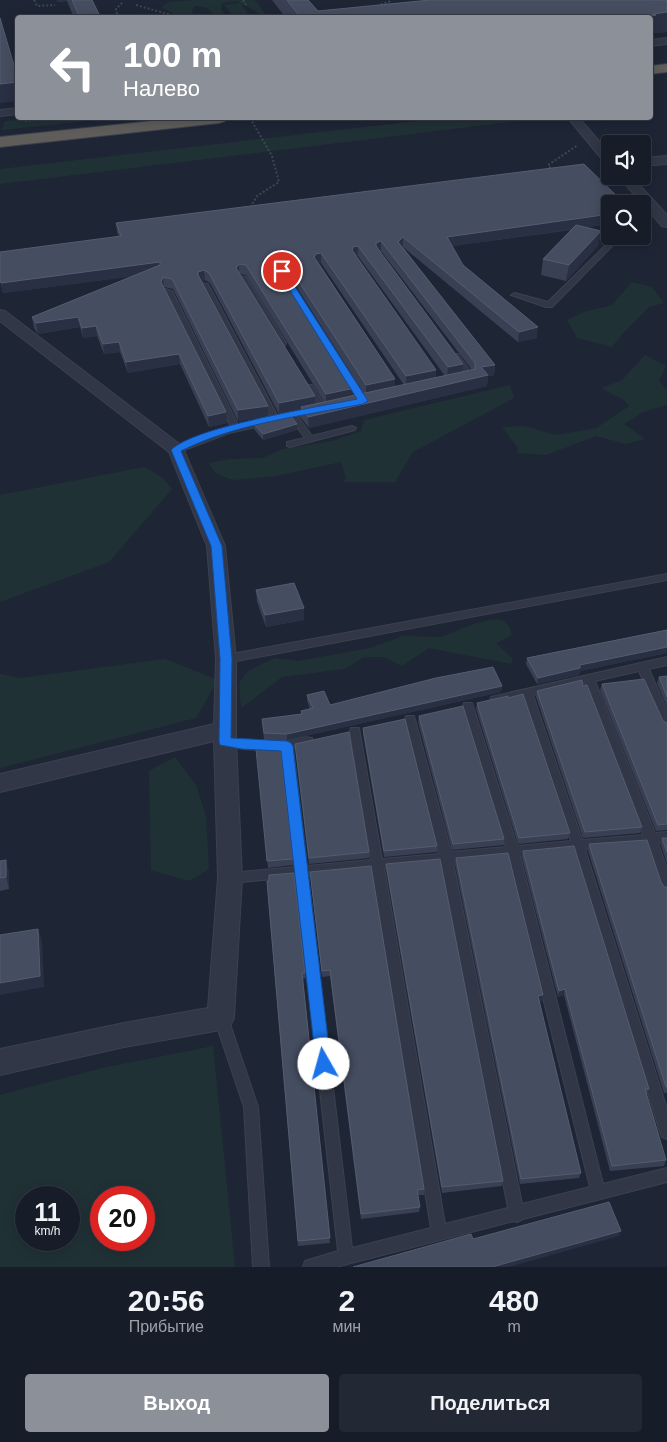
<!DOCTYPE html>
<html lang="ru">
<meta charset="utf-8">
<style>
:root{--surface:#161c28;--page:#232934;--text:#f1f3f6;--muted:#9ea1a8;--line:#353a45;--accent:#8c9099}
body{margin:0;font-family:Arial,sans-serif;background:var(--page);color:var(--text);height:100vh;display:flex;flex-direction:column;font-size:19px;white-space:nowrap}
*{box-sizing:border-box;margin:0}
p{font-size:16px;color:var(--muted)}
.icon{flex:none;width:28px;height:28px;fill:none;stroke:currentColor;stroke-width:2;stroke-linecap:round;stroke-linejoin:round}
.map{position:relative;height:1267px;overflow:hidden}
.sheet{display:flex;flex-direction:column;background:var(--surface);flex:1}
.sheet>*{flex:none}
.hud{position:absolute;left:15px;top:15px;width:638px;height:105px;border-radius:5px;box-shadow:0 2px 12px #0003,0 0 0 1px var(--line);background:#8c9099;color:#fff;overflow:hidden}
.buttons{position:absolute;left:601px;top:135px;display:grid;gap:10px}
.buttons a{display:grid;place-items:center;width:50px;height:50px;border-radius:5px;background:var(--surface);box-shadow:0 2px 12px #0003,0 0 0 1px var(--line);font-size:25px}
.speed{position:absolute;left:15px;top:1186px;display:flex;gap:10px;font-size:25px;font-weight:700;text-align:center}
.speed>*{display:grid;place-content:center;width:65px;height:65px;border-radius:50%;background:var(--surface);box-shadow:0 2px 12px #0003,0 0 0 1px var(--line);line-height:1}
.speed small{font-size:12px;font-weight:400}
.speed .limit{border:8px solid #d22;background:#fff;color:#111}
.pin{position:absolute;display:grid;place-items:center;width:42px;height:42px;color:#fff;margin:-21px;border:2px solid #fff;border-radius:50%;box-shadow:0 1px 5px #0007}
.me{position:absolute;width:55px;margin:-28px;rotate:353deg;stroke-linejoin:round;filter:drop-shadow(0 0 4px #0008)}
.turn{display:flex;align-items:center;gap:18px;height:105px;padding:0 25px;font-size:22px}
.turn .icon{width:65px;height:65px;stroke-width:2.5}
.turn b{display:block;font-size:35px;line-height:42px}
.eta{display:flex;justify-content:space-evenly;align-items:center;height:85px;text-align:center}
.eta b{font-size:30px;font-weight:800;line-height:35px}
.button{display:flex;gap:10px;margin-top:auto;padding:10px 25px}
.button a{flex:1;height:58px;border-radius:5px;background:var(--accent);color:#fff;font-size:20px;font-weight:800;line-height:58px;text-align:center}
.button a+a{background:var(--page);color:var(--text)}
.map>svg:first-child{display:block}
.green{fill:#203136;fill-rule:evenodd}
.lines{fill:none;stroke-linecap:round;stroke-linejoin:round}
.service-casing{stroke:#3b414f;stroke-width:2}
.minor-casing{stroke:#3b414f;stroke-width:2}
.trunk-casing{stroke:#393f4d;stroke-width:2}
.path{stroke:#384a4f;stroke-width:2;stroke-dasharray:2 2;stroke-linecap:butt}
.service{fill:#313746;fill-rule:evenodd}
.minor{fill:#313746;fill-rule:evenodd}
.trunk{fill:#5e5d5a;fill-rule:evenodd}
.wall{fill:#394054;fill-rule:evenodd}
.shaded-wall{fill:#293043}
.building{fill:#454d60;stroke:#555c70}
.route{fill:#1a73e8;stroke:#114b97}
</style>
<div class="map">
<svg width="667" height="1267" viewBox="0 0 667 1267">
<rect width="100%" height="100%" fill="#1e2535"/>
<path class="green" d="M193,0H255L268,17H260L258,13L241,3L248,14L232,15L224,5L240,3L238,1L222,3L221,10L227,17H214L208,8L195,6L192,11L193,17L177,16L161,7L170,2Z
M42,118H118L2,130L5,121Z
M442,118H543L0,184V169Z
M632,282L652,287L664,303L649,307L624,332L612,347L577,338L567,320L584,312L612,305Z
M645,355L666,366L659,381L667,390V405L643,412L624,424L645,439L626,444L596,436L546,455L517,453L518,448L502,427L524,426L556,435L596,428L629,406L624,400L601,388L622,380Z
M510,385L514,398L413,452L395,482H343L346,478L341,462L276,476L233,480L215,473L209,463L230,459L263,458L282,449L332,441L361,431L364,420Z
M144,467L163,478L172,489L109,562L0,602V495Z
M492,620H502L509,626L512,635L496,643L513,659L511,664L429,648L402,666L384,657H364L344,669L282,677L241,708L239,683L248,671L275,658L298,661L370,648L403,636L441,637L476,623Z
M165,659L218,680L196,718L0,768V674L20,678Z
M175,757L196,785L206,816L209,869L189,881L151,870L149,771Z
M213,1046L235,1267H0V1095L102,1068ZM26,1198H69V1240H26ZM101,1198H144V1240H101Z"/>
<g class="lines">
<defs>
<path id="service" d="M615,236H622L552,307H546L511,295L515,293L548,302Z
M240,276L246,277L286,343L285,345H279L278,343L238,277Z
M202,283L208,284L278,417L316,410V414L298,417L312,436L352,426L356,428L355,430L290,447L287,446V442L305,438L291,419L229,433L179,452H173V448L206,434L231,427L164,291L165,289L172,291L238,425L271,418L200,284Z
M452,354H458L474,377L473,379L460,380V376L465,375L451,356Z
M345,375H351L367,401L366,403H360L344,377Z
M306,385H312L327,410L326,412H320L305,387Z
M667,574V580L226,663L221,659L226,655Z
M667,657V665L649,669L667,711V728L663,727L662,724L639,671L595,681L655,833L667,832V842L658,843L667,869V892L663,891L661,887L647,844L585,849L667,1109V1139L662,1137L660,1132L574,850L520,856L603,1184L667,1168V1182L523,1219L517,1222L514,1221L336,1267H303L305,1261L338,1251L296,877L230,883L226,882L224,878L226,874L230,873L295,867L282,749C262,751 240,750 221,744L220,741L221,738L225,737C242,740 259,742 277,742C287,741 302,735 312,738L313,741L312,744L293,748L307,866L371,860L350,731L351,728H359L382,859L439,854L405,719L406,716H414L451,852L506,847L463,706L464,703H472L473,706L517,846L571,841L523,697L495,704L491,703L490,700L491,697ZM585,683L643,835L582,840L533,695ZM508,857L590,1187L522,1204L453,862ZM441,863L508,1208L445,1224L384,868ZM372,870L431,1228L352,1248L308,876Z
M221,1012L226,1014L228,1018L258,1107L269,1267H253L244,1107L214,1018L216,1014Z"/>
<path id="minor" d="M667,38V44L650,46V40Z
M18,108V114L0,116V110Z
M568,118H579L610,154V165L606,164Z
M667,156V164L642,166V158Z
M618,176H631L667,215V227L662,226Z
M0,310L5,311L182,446L225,546L236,659V741L242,878L234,1018L230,1026L221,1030L124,1047L0,1075V1049L124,1023L208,1008L218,878L214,741L0,792V774L214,724L216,659L207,546L169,452L0,321Z"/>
<path id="trunk" d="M667,64V72L650,74V66Z
M181,118H227L225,121L219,123L0,147V137Z"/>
</defs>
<use href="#service" class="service-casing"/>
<use href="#minor" class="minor-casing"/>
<use href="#trunk" class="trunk-casing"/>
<path class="path" d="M34,0L37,6L55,5
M243,0L246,5
M136,5L182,18
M377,6L391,1
M118,18L116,9L122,3
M250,118L272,156L279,182L257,196L250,208
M25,121L54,118
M553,171L548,165L578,145"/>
<use href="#service" class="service"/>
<use href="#minor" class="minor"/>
<use href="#trunk" class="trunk"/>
</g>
<path class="wall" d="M57,0H92L101,18H74L67,1L58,2Z
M272,0H308L318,11L430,0H667V32L653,33L652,35H650V18H286Z
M116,223L610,224L587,227L601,231L598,246L566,281L541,275L543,259L571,230L452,246L463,265L537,338L518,342L403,247L495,365L494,375L488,376L487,386L309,428L301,418V409L279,414L210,283L205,280L201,282L268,417L238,421L173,289L164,287L226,412L227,423L209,427L180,364L128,373L120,352L104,354L97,336L83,338L80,327L38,334L34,328L32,317L134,276L3,293L0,280L119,236L117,233ZM381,251L472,370L462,372L380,252ZM356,256H358L445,376L436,378V370ZM319,263H321L404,385L395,387V379ZM280,268L286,270L364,394L355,396V388ZM240,274L246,275L324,402L315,404V396Z
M253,423L297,430L263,440L254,429Z
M256,590L304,620L266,627L257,602Z
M667,630V653L580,671L579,675L537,684L526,664L527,658Z
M667,676V707L657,683L659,677Z
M602,684L663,721L667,723V830L656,831L600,690Z
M502,686L501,692L287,740H264L262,719L301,714V711L310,709L307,701V695L330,705Z
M583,686L642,827L640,833L583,838L536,697L537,691Z
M477,703L570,833L568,839L518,844L476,709Z
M419,716L504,839V845L452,850L418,722Z
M363,728L437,846V852L384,857L363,734Z
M295,744L369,852V858L309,864Z
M256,749L293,859V865L268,868Z
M662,838H667V864L661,845Z
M589,844L661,882L664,887H667V1093H664L588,851Z
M523,851L649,1089L646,1095L666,1160L664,1166L610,1171L564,995L558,997L522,858Z
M456,858L542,1001L539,1002L581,1173L579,1178L520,1184L455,864Z
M0,861L9,872V889L0,891Z
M386,864L503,1181L502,1186L442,1193L386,870Z
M310,872L424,1189V1195H418L420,1207L419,1212L361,1219L330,976L322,977Z
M267,887L305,973L306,978L303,979L330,1243L298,1246Z"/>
<path class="shaded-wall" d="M58,0H66L67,1L58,2Z
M667,12V32L653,33L652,35H650V18H633L653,14Z
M18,82V101L0,103V84Z
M610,214V224L447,247V237Z
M601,231L598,246L566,281L569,265Z
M403,237V247L398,252V242Z
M381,241V251L376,253L375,256L376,243Z
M358,246V256L353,257L352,250L353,247Z
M321,253V263L316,264L314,257L316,254Z
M279,258V268L276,262Z
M160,262L161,273L3,293L1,283Z
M239,264V274L236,268Z
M204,270L205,280L199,282L198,275V272Z
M163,277L164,287L161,282Z
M78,317L80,327L38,334L36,323Z
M96,326L97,336L83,338L82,328Z
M538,327L537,338L518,342L519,332Z
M119,342L120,352L104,354L103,344Z
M179,354L180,364L128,373L126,362Z
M463,364L462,375L447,378L448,367Z
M495,365L494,375L488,376L487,386L309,428L308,417L480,377L481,367Z
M436,370V381L406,387V376Z
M395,379V390L366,396V385Z
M355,388V399L326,405V394Z
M315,396V407H301V409L279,414V403Z
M268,406V417L238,421V410Z
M226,412L227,423L209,427L208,416Z
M297,424V430L263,440V434Z
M304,608V620L266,627L265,615Z
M667,647V653L580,671L579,675L537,684L538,678L580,665Z
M502,686L501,692L287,740V734Z
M6,860L9,872V889L6,877Z
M38,929L42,941L44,987L0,995V983Z
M565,989L564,995L558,997L559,991Z
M543,995L542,1001L537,1002L538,996Z
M621,1231L619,1236L509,1267H492Z"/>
<path class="building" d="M72,0H92L101,18H80Z
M287,0H308L318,11L430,0H667V12L653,14L656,15L633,18H301Z
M0,18L18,79V82L0,84Z
M584,164L625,204H610V214L447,237L463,265L538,327L519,332L403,237L398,242L495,365L481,367L488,375L308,417L301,407L475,369V363L381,241L376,243V246L463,364L448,367L358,246L353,247L352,250L436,370L406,376L321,253L316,254L314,257L395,379L366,385L285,260L279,258L276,262L355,388L326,394L246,265L239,264L236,268L315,396L279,403L209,273L204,270L198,272V275L268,406L238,410L172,279L163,277L161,282L226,412L208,416L179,354L126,362L119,342L103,344L96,326L82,328L78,317L36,323L32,317L160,265V262L1,283L0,280V252L121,236L116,223Z
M576,225L601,231L569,265L543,259Z
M290,415L297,424L263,434L253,423Z
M294,583L304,608L265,615L256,590Z
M667,630V647L580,665V668L538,678L527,658Z
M493,667L502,686L287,734L264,733L262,719L302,714L301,711L313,708L307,695L324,691L330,705L436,678Z
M667,676V697L659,677Z
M644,679L663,721L667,723V824L658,825L602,684Z
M582,680L583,686L587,685L642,827L585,832L537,691Z
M523,694L570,833L519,838L477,703L508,696V698Z
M463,706L504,839L453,844L419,716Z
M405,719L437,846L384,851L363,728Z
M349,732L369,852L309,858L295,744Z
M265,745L280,746L293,859L267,861L256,749L266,748Z
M662,838H667V852Z
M647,840L661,882L664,887H667V1087H666L589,844Z
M574,846L649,1089H645L666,1160L612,1166L565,989L559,991L523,851Z
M508,853L543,995L538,996L581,1173L521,1179L456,858Z
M440,859L503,1181L442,1187L386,864Z
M6,860V877L0,878V861Z
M371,866L424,1189L417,1190L420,1207L361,1214L330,970L322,971L310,872Z
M294,873L305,973H302L330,1238L298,1241L267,881H269V875Z
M38,929L40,976L0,983V935Z
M609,1202L621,1231L492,1267H353L471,1234L473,1239Z"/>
<path class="route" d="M282,268L285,271L368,401L363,404C303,416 237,423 181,451L222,546L232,659L231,738L287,741L291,743L293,746L331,1064L329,1069L324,1071L318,1069L316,1064L281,751L242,749L220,745L219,741L220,659L211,546L171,450C195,426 319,407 357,399L278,271Z"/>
</svg>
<div class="buttons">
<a><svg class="icon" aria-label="sound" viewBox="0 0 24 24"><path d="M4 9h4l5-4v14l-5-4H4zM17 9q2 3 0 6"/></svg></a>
<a><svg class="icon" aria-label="search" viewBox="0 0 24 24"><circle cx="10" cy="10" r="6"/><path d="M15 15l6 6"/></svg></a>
</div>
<div class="speed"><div>11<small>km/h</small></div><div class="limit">20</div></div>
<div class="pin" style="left:282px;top:271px;background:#d93025"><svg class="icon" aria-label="arrive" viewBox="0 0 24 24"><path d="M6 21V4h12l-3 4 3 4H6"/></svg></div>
<svg class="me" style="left:324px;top:1064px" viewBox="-20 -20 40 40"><circle r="19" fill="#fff"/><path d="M0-13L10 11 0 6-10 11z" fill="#1a73e8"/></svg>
<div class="hud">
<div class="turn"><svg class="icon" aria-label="left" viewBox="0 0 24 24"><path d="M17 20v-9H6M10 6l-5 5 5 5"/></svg><div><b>100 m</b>Налево</div></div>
</div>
</div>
<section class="sheet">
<div class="eta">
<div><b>20:56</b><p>Прибытие</p></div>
<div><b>2</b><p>мин</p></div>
<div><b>480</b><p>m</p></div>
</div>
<div class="button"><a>Выход</a><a>Поделиться</a></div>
</section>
